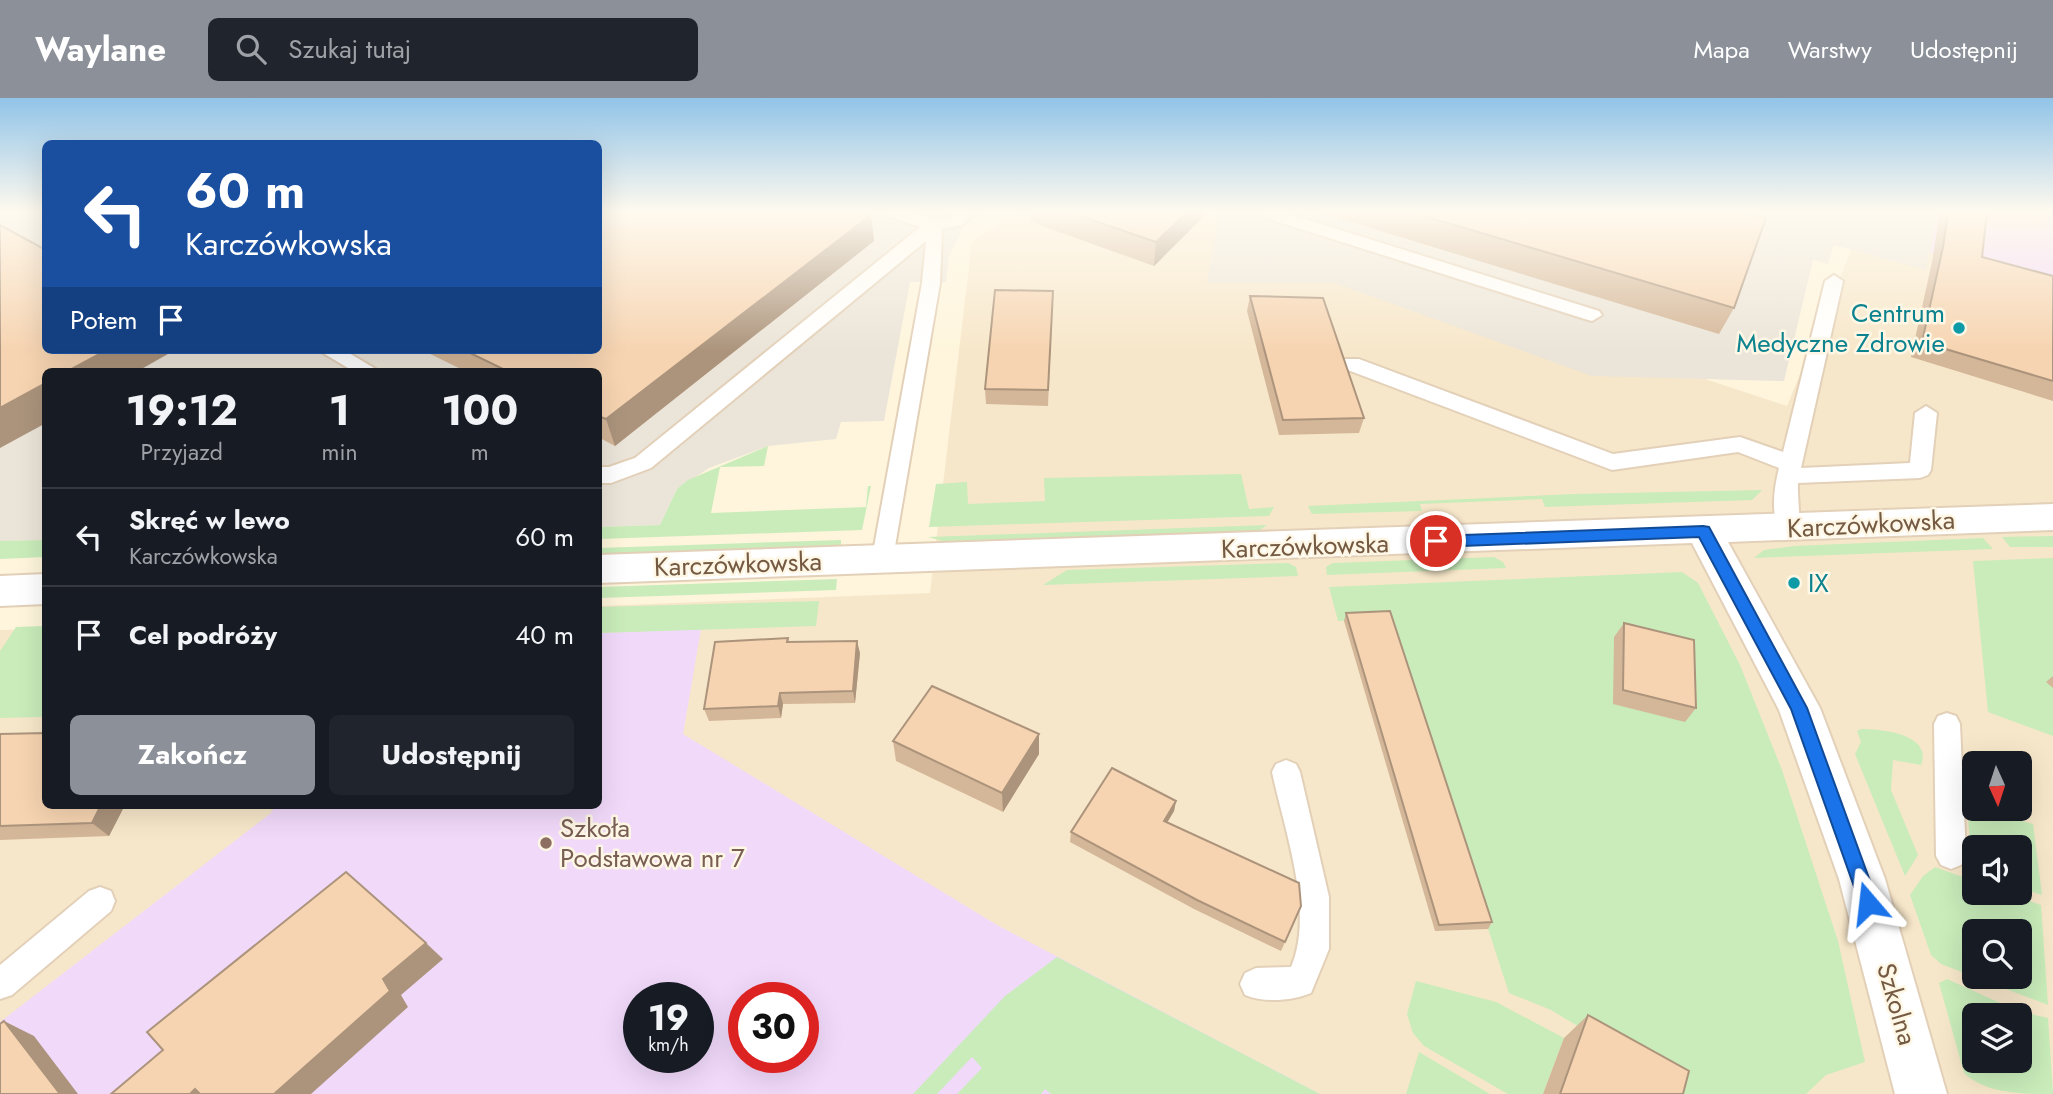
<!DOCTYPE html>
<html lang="pl">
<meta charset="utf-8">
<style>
:root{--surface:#171b24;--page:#20242c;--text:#f1f3f6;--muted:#9ea1a6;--line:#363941;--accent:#8c9099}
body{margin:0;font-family:Jost,sans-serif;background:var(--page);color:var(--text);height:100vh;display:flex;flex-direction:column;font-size:26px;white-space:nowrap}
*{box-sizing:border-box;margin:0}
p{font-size:23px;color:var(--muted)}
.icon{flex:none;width:38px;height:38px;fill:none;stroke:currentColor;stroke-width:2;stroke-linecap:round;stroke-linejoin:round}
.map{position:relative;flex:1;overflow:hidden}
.sheet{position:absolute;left:42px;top:270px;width:560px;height:441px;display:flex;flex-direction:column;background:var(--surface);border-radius:10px;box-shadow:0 7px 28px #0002}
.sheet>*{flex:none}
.hud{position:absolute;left:42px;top:42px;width:560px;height:214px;border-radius:10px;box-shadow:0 7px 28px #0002;background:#1a4fa0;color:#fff;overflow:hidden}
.needle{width:46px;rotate:177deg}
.controls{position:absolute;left:1962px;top:653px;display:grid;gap:14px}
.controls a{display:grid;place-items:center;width:70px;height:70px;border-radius:10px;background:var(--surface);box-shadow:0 7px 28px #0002;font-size:35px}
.speed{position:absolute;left:623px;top:884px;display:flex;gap:14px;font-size:35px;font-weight:700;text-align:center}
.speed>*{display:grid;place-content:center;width:91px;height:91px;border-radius:50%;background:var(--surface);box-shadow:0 7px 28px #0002;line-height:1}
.speed small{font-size:18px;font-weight:400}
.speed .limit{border:10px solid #d22;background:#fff;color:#111}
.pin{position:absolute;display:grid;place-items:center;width:60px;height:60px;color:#fff;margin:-30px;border:4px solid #fff;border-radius:50%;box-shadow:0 2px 7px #0007}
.me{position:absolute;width:77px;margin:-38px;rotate:343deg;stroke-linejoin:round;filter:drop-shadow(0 0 5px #0008)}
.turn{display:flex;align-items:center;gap:24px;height:147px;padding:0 28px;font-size:32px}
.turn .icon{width:91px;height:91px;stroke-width:2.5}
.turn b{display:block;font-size:49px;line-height:60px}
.then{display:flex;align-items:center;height:66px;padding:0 28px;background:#0003;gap:14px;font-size:26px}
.eta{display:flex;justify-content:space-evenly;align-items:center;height:119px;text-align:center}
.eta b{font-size:42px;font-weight:700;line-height:49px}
.primary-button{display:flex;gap:14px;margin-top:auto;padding:14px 28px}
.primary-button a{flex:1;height:80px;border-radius:10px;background:var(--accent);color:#fff;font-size:28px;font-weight:700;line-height:80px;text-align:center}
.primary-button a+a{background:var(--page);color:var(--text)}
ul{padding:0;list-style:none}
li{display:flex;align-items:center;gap:21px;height:98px;padding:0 28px;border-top:2px solid var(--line)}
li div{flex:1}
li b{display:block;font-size:26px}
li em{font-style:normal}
header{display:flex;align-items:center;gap:42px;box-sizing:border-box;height:98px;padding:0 35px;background:var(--accent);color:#fff}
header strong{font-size:33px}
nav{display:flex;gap:38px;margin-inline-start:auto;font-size:24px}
.search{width:490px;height:63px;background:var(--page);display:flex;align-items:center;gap:18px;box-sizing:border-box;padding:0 24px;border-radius:10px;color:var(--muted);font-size:26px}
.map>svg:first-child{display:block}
.residential{fill:#f7e7ca;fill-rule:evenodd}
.industrial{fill:#ebe4d9}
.education{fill:#f1d9fa;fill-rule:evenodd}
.green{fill:#c9ecba;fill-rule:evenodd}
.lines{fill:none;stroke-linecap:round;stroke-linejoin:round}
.service-casing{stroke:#e3d0b8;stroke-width:4}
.minor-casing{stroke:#e3d0b8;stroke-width:4}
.service{fill:#fff;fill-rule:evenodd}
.minor{fill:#fff;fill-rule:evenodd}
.wall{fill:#d4b698}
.shaded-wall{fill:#ac947c}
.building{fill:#f6d4b1;stroke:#ac947c;stroke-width:2}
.route{fill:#1a73e8;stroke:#114b97;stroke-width:2}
.culture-dot{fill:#0f9aa8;stroke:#fff7e5;stroke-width:2.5}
.education-dot{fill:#8d6e63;stroke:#fff7e5;stroke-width:2.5}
.labels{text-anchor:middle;stroke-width:5;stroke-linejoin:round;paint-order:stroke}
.culture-label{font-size:26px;fill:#0d838f;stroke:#fff7e5;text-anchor:end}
.street-label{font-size:26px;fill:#755a43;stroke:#fff7e5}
.education-label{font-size:26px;fill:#785e54;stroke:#fff7e5;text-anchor:start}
</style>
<header>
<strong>Waylane</strong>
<div class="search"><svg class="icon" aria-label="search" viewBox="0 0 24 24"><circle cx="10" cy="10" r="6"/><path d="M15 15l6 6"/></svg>Szukaj tutaj</div>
<nav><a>Mapa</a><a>Warstwy</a><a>Udostępnij</a></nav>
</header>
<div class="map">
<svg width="2053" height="996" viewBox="0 0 2053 996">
<rect width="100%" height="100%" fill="#fef5dc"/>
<path class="residential" d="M1014,114H1201L1787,308L1867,114H2053V996H0V532L45,531L46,707H598L599,508L930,495L972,144ZM1974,665H2020V710H1974ZM1974,749H2020V794H1974ZM1974,833H2020V878H1974ZM639,900H698V959H639ZM744,900H803V959H744ZM1974,917H2020V962H1974Z"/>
<path class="industrial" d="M0,114H45L46,252H598L599,114H982L963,130L949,158L946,184H910L884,323L841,324L836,341L768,348L709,370L677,391L660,427L599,429L598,273H46L45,442L0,443Z
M1220,114H1937L1926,172L1834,147L1828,166L1813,162L1784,283L1592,278L1335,185H1207Z"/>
<path class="education" d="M1937,114H2053V187L1930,155Z
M701,531L683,636L997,827L1320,996H0V924L271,715L275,707H598L599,535ZM639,900H698V959H639ZM744,900H803V959H744Z"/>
<path class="green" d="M768,348L764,368L720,369L711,415L866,409L868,388H871L862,432L599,441V429L660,427L677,391L688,382Z
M1241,376L1249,411L1274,409L1269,418L929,429L936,386L967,384L968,406L1045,403L1044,380Z
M1762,392L1752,402L1545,409L1542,401L1420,406L1422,413L1312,416L1308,408L1573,396Z
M1267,427L1258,433L946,444L928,439Z
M2053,438V449H2010L2002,439Z
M1983,440L1993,451L1754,460L1764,452L1794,448Z
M45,442V459L0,461V443Z
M841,442V448L599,456V450Z
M1494,459L1503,464L1506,470L1327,477L1326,469L1333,465Z
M2053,460V638L1988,614L1973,463Z
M1288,465L1296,469L1298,478L1043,487L1067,472Z
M1682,474L1698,485L1740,567L1782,672L1838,843L1865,964L1826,977L1806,996H1680L1674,986L1551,912L1509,895L1387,521L1338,523L1329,489Z
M837,481L836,492L599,500V489Z
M819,503L816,528L599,535V509Z
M45,528V612L41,619L0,620V553L16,529Z
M1861,631C1882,631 1933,636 1921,667L1893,662L1891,692L1918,757L1905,778L1855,656L1861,644L1857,633Z
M1979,653L2008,660L2009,665H1974V696L1969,694L1966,663Z
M1967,705L1974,710L2033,726L2042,797L2020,790V749H1974L1972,774Z
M1935,769L1974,783V794L2006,795L2041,807L2048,907L1941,866L1931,857L1910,797L1923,778ZM1974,833H2020V878H1974Z
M1057,859L1320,996H1051L1045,991L1041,996H957L982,970L972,959L937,996H913L1005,898Z
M1947,881L2018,913L2048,920L2053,996C2024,996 1986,996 1964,975L1939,885ZM1974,917H2020V962H1974Z
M1416,883L1496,904L1564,940L1543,996H1508L1424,948L1413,935L1407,916Z
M1419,954L1490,996H1406Z"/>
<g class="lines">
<defs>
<path id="service" d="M27,114H46V123Z
M885,114C892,114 900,112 908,114C926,116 939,129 956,114H975L962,127L942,131L940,185L892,466L884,469L876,466L872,460L922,185L926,143L651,370L611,385H598V369H609L635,360L920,129L887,118Z
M1257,114H1283L1599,213L1602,217L1592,223L1585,221L1260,118Z
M1834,177L1843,183L1801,370L1910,365L1915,315L1926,308L1937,315L1931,372L1928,377L1920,380L1798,385C1797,399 1802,427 1797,436L1789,438L1781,436C1770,417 1774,390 1779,370L1738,354L1612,372L1345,271L1342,266L1345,261H1359L1613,356L1740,339L1783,354L1825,183Z
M318,252H344L379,273H353Z
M1947,615L1956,618L1960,626L1966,758L1961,767L1951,771L1941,767L1936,758L1934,626L1938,618Z
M1286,662L1296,666L1300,674L1329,799V851L1311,895C1292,903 1264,905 1245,897L1240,886L1245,875L1256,870L1291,869C1315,814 1284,731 1272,674L1276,666Z
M100,789L111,793L115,803L111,813L12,897L0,901V867L89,793Z"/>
<path id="minor" d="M2053,406V432L1728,444L1820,610L1885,781L1947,996H1895L1839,781L1779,612L1692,445L598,485V457Z
M46,476V506L0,508V478Z"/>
</defs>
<use href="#service" class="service-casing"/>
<use href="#minor" class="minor-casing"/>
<use href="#service" class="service"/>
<use href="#minor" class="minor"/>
</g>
<path class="wall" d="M1031,114H1208L1154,168L1031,124Z
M1318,114H1741L1734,210L1719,236Z
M1940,114H1987L1982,159L2053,178V303L1911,259L1932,164Z
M871,117L874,143L615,348L598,339V273H465L422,252H598Z
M1053,193L1048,308L986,306L985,291Z
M1250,198L1364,320L1359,335L1279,337L1247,213Z
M1346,515L1492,824L1488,831L1435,833L1344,523Z
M1624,525L1696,610L1685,624L1613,606L1614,539Z
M788,540L789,544L860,555L855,605L783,606L781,620L709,623L704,611Z
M2053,578V590L2046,584Z
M0,636L125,707L109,738L0,742Z
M1039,636V656L1003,714L896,663L893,643Z
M1176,703L1174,713L1167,725L1301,808L1281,853L1194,811L1070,744L1071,734Z
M1588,917L1683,996H1543L1564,940Z"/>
<path class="shaded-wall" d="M1187,114H1208L1154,168L1156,144Z
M871,117L874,143L615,348L606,321Z
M107,252H175L138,273H68Z
M46,285V325L0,350V310Z
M857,543L860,555L855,605L853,593Z
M780,595L783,606L781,620L778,608Z
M1039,636V656L1003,714L1002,695Z
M1176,703L1174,713L1162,733L1164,723Z
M101,707H125L109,738L92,725Z
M426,845L443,861L401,897L408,909L311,996H274L383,881Z
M4,923L34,938L78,996H60Z
M195,991L204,996H190Z"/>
<path class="building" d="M598,114H861L871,117L606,321L598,318V273H507L464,252H598Z
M1069,114H1187L1156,144Z
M1411,114H1741L1766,120L1734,210Z
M1948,114H1987L1982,159L2053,178V283L1922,244L1943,149Z
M0,127L46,152V252H107L68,273H46V285L0,310Z
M995,192L1053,193L1048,292L985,291Z
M1250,198L1323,200L1364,320L1283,322Z
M1390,513L1492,824L1439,827L1346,515Z
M1624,525L1694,542L1696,610L1623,592Z
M788,540L787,544L857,543L853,593L780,595L778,608L704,611L715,544Z
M932,588L1039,636L1002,695L893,643Z
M46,635V707H101L92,725L0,728V636Z
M1112,670L1176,703L1164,723L1299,785L1301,808L1285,844L1197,802L1071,734Z
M346,774L426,845L383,881L390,893L274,996H200L195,991L190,996H111L163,952L147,934Z
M1588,917L1689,973L1683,996H1560Z
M4,923L60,996H0V926Z"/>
<linearGradient id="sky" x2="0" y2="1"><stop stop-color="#91c4e8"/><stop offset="0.45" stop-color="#fffaef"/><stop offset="1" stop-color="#fffaef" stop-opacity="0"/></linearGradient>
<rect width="2053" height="253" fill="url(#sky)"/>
<path class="route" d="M1703,428L1709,429L1807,610L1878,805L1875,811L1868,814L1862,811L1791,611L1699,439L1436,449L1428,443L1436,438Z"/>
<g class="culture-dot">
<circle cx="1959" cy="230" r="7"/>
<circle cx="1794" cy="485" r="7"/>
</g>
<circle class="education-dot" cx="546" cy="745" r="7"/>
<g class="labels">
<g class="culture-label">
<text x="1945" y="224">Centrum<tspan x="1945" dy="30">Medyczne Zdrowie</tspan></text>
<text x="1808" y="494" text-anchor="start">IX</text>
</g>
<g class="street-label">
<text transform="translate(1871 426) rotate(-3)" y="9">Karczówkowska</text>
<text transform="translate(1305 448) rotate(-2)" y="9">Karczówkowska</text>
<text transform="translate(738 466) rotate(-2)" y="9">Karczówkowska</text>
<text transform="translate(1897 906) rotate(74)" y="9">Szkolna</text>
</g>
<g class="education-label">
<text x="560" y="739">Szkoła<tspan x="560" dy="30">Podstawowa nr 7</tspan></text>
</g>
</g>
</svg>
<div class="controls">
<a><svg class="needle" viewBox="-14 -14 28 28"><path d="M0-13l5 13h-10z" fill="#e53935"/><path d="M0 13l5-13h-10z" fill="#9ea1a6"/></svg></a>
<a><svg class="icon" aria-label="sound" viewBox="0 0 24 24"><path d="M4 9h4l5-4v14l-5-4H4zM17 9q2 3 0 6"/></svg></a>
<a><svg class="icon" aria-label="search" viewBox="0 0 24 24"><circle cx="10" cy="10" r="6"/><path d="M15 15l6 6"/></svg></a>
<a><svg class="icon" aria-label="layers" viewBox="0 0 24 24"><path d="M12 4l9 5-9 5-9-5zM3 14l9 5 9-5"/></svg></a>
</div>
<div class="speed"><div>19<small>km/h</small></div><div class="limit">30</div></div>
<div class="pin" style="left:1436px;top:443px;background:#d93025"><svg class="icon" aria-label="arrive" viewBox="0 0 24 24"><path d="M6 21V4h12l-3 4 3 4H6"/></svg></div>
<svg class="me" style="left:1868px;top:805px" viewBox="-20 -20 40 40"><path d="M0-17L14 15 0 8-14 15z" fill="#1a73e8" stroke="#fff" stroke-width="4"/></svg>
<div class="hud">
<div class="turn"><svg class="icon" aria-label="left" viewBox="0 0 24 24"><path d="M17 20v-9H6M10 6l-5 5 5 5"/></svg><div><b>60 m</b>Karczówkowska</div></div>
<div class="then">Potem<svg class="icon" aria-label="arrive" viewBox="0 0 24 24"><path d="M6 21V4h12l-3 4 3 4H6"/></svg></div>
</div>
<section class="sheet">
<div class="eta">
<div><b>19:12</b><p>Przyjazd</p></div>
<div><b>1</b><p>min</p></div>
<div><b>100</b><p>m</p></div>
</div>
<ul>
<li><svg class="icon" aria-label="left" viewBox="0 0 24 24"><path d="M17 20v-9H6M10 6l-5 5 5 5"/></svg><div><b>Skręć w lewo</b><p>Karczówkowska</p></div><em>60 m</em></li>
<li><svg class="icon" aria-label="arrive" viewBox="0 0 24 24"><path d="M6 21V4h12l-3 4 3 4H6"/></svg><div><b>Cel podróży</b></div><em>40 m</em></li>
</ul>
<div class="primary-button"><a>Zakończ</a><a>Udostępnij</a></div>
</section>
</div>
